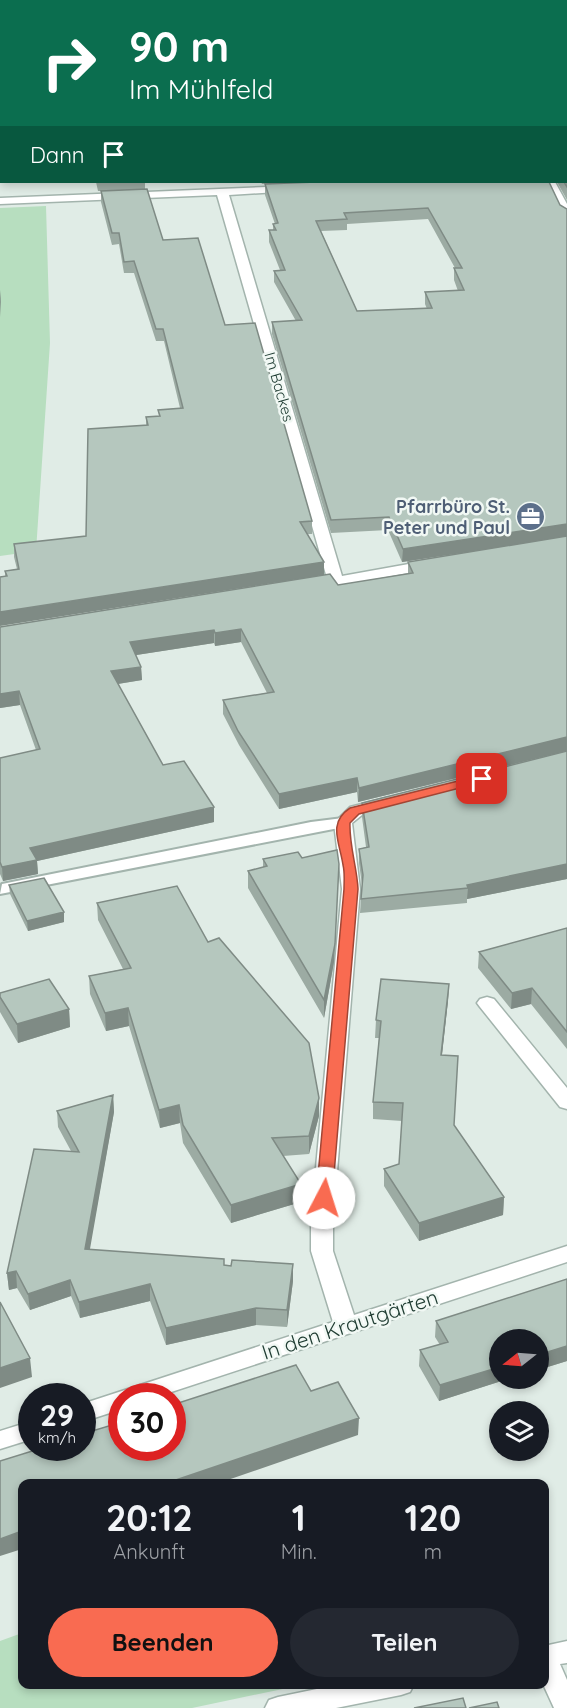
<!DOCTYPE html>
<html lang="de">
<meta charset="utf-8">
<style>
:root{--surface:#171b24;--page:#242831;--text:#f1f3f6;--muted:#9ea1a6;--accent:#f96b51}
body{margin:0;font-family:Quicksand,sans-serif;background:var(--page);color:var(--text);height:100vh;display:flex;flex-direction:column;font-size:22px;white-space:nowrap}
*{box-sizing:border-box;margin:0}
p{font-size:20px;color:var(--muted)}
.icon{flex:none;width:33px;height:33px;fill:none;stroke:currentColor;stroke-width:2;stroke-linecap:round;stroke-linejoin:round}
.map{position:relative;flex:1;overflow:hidden}
.details{position:absolute;left:18px;top:1479px;width:531px;height:210px;display:flex;flex-direction:column;background:var(--surface);border-radius:12px;box-shadow:0 3px 9px #0003}
.details>*{flex:none}
.hud{position:absolute;left:0px;top:0px;width:567px;height:183px;box-shadow:0 3px 9px #0003;background:#0b6e4f;color:#fff;overflow:hidden}
.needle{width:39px;rotate:253deg}
.fabs{position:absolute;left:489px;top:1329px;display:grid;gap:12px}
.fabs a{display:grid;place-items:center;width:60px;height:60px;border-radius:50%;background:var(--surface);box-shadow:0 3px 9px #0003;font-size:30px}
.speed{position:absolute;left:18px;top:1383px;display:flex;gap:12px;font-size:30px;font-weight:700;text-align:center}
.speed>*{display:grid;place-content:center;width:78px;height:78px;border-radius:50%;background:var(--surface);box-shadow:0 3px 9px #0003;line-height:1}
.speed small{font-size:15px;font-weight:400}
.speed .limit{border:9px solid #d22;background:#fff;color:#111}
.pin{position:absolute;display:grid;place-items:center;width:51px;height:51px;color:#fff;margin:-26px;border-radius:12px;box-shadow:0 3px 9px #0006}
.me{position:absolute;width:66px;margin:-33px;rotate:5deg;stroke-linejoin:round;filter:drop-shadow(0 0 4px #0008)}
.turn{display:flex;align-items:center;gap:21px;height:126px;padding:0 30px;font-size:27px}
.turn .icon{width:78px;height:78px;stroke-width:2.5}
.turn b{display:block;font-size:42px;line-height:51px}
.then{display:flex;align-items:center;height:57px;padding:0 30px;background:#0003;gap:12px;font-size:22px}
.eta{display:flex;justify-content:space-evenly;align-items:center;height:102px;text-align:center}
.eta b{font-size:36px;font-weight:800;line-height:42px}
.action{display:flex;gap:12px;margin-top:auto;padding:12px 30px}
.action a{flex:1;height:69px;border-radius:36px;background:var(--accent);color:#111;font-size:24px;font-weight:800;line-height:69px;text-align:center}
.action a+a{background:var(--page);color:var(--text)}
.map>svg:first-child{display:block}
.green{fill:#b7debf}
.lines{fill:none;stroke-linecap:round;stroke-linejoin:round}
.service-casing{stroke:#a3b4ad;stroke-width:4}
.minor-casing{stroke:#a3b4ad;stroke-width:3}
.service{fill:#fff;fill-rule:evenodd}
.minor{fill:#fff;fill-rule:evenodd}
.wall{fill:#9caba3;fill-rule:evenodd}
.shaded-wall{fill:#7f8b85}
.building{fill:#b5c7be;stroke:#7f8b85;stroke-width:1.5;fill-rule:evenodd}
.route{fill:#f96b51;stroke:#a24635;stroke-width:1.5}
.labels{text-anchor:middle;stroke-width:5;stroke-linejoin:round;paint-order:stroke}
.far-street-label{font-size:15px;fill:#203d33;stroke:#f1f8f4}
.service-label{font-size:18px;font-weight:bold;fill:#4e5e75;stroke:#f1f8f4;text-anchor:end}
.near-street-label{font-size:21px;fill:#203d33;stroke:#f1f8f4}
</style>
<div class="map">
<svg width="567" height="1708" viewBox="0 0 567 1708">
<rect width="100%" height="100%" fill="#e0ece6"/>
<path class="green" d="M0,0H501V1L2,2L0,53Z
M46,206L50,343L36,551L0,556V208Z
M22,1633V1684L302,1685L192,1708H0V1641Z"/>
<g class="lines">
<defs>
<path id="service" d="M343,818L351,823L349,826L0,894L2,884L311,822Z"/>
<path id="minor" d="M506,0H516L517,2H507Z
M566,5H567V11H566Z
M566,56H567V62H566Z
M0,64H2V71H0Z
M544,182H555L567,204V219L561,215Z
M290,186L296,189L294,191L229,195L342,576L431,560L436,562L439,565L436,568L313,590L305,585L308,582L327,578L217,195L0,204V198Z
M386,798L395,803L392,807L362,815L352,823L360,889L333,1221V1251L354,1315L567,1246V1262L159,1396H122V1409L82,1422V1404L333,1322L311,1251V1221L342,889L334,823L350,807Z
M487,997L494,999L567,1088V1109L560,1107L480,1007L477,1003L480,999Z
M32,1421V1439L0,1449V1431Z
M567,1641V1663L560,1664L567,1680V1708H554L543,1684L544,1646Z
M341,1684H414L410,1692L401,1695L336,1708H265L269,1700L278,1697Z"/>
</defs>
<use href="#service" class="service-casing"/>
<use href="#minor" class="minor-casing"/>
<use href="#service" class="service"/>
<use href="#minor" class="minor"/>
</g>
<path class="wall" d="M567,122V200L557,182H566Z
M96,182H145V189L163,240L225,325L312,521V534H308L324,575L338,585L408,574V562L459,553L402,562L388,530L331,533L272,334V322L296,321L274,282V271L280,270L269,242V230H273V224H275L265,195V184H262L261,182H289V183L560,205L567,209V751L358,802L357,792L279,809L239,745L223,714V700L267,693L241,642L215,646L214,643L136,655L141,667L142,680L118,684L163,765L214,822L37,861L38,874L3,881L0,874V758L36,750L20,705L0,708V627L279,582L5,576V571L17,569L14,557V544L86,536L146,425V417L159,416L158,410L180,408L164,341H156L134,273H124L119,244L112,245L101,202V191H98ZM428,219L455,268H454V280L458,291L425,292V304L427,309L357,311L321,231L347,230V224Z
M567,751V879L467,899V903L360,913L362,885L359,863V849L366,847L362,817V803Z
M302,858L339,864L334,962L324,1018L248,888V871L263,867V859Z
M9,885L64,912V922L28,931L10,894Z
M97,903L208,942L319,1116L309,1154L283,1156L301,1184V1202L231,1223L183,1143L180,1123L160,1128L129,1026L106,1031L90,994L89,976L123,969L98,920Z
M567,928V1049L531,1004L511,1009L478,968L479,952Z
M449,984L448,1001L442,1055L454,1125L504,1197L503,1215L419,1241L384,1186V1169L399,1164L402,1121L373,1119V1102L379,1038H375L376,1020Z
M0,993L69,1009L70,1027L18,1043L0,1012Z
M113,1095L114,1112L89,1250L224,1265L293,1281L287,1327L256,1325L166,1345L150,1301L80,1318L71,1296L30,1310L17,1288L9,1290L7,1273L71,1151L58,1127L57,1111Z
M567,1279V1361L538,1370L500,1378H511L439,1401L419,1366L420,1350L440,1345L435,1337L436,1321Z"/>
<path class="shaded-wall" d="M1,290V298L0,317V302Z
M567,524V537L402,562L403,549Z
M324,562V575L0,626V612Z
M241,629V642L215,646V633Z
M214,630V643L130,656V642Z
M141,667L142,680L111,685V671Z
M19,691L20,705L0,708V694Z
M567,737V751L358,802L359,788Z
M357,778V792L279,809V794Z
M214,807V822L37,861L38,874L3,881L2,867L30,848Z
M339,864L334,962L324,1018V1000Z
M567,864V879L467,899L468,888L467,885Z
M64,912V922L28,931L27,921Z
M449,984L448,1001L440,1072L441,1055Z
M532,988L531,1004L511,1009L512,993Z
M128,1008L129,1026L106,1031L105,1013Z
M69,1009L70,1027L18,1043L17,1024Z
M113,1095L114,1112L87,1266L85,1249Z
M319,1098V1116L309,1154V1136Z
M179,1105L180,1123L160,1128L159,1110Z
M301,1184V1202L231,1223V1205Z
M504,1197L503,1215L419,1241V1223Z
M293,1264V1281L287,1327V1310Z
M16,1271L17,1288L9,1290L7,1273Z
M70,1280L71,1296L30,1310L28,1294Z
M150,1284V1301L80,1318L79,1302Z
M256,1308V1325L166,1345V1328Z
M567,1346V1361L538,1370V1355Z
M30,1358L32,1377L0,1388V1368Z
M500,1367V1378H511L439,1401L440,1385Z
M359,1418L358,1435L216,1484H164Z
M22,1531V1549L0,1556V1539Z"/>
<path class="building" d="M566,122H567V187L564,182H566Z
M316,182H549L560,205L567,209V524L403,549L389,517L331,520L272,322L302,320L274,271L285,270L269,230H276L273,224L278,223L265,184ZM428,208L462,268H454L464,290L425,292L432,308L357,311L316,221L347,219L344,213Z
M147,189L163,240L198,238L225,325L255,323L312,521L300,522L324,562L0,612V577L7,576L5,571L19,569L14,544L86,536L88,429L148,425L146,417L160,416L158,410L183,408L163,329H156L134,261L124,262L119,233H112L101,191Z
M567,536V737L359,788L357,778L279,794L238,731L223,700L274,692L241,629L215,633L214,630L130,642L141,667L111,671L163,765L184,761L214,807L30,848L37,860L2,867L0,862V758L40,749L19,691L0,694V627L330,574L338,585L413,573L408,562Z
M567,751V864L467,885L468,888L361,899L363,875L359,849L369,847L362,803Z
M337,850L339,864L335,944L324,1000L248,871L267,866L263,859L298,852L302,858Z
M44,878L64,912L27,921L9,885Z
M177,886L208,942L219,938L309,1043L319,1098L309,1136L272,1138L301,1184L231,1205L183,1125L179,1105L159,1110L128,1008L105,1013L89,976L131,968L97,903Z
M567,928V1032L532,988L512,993L479,952Z
M49,979L69,1009L17,1024L0,997V993Z
M381,979L449,984L441,1055L458,1056L454,1125L504,1197L419,1223L384,1169L399,1164L403,1103L373,1102L381,1021L376,1020Z
M113,1095L85,1249L224,1259V1265L231,1266L232,1260L293,1264L287,1310L256,1308L166,1328L150,1284L79,1302L70,1280L28,1294L16,1271L7,1273L34,1149L79,1152L57,1111Z
M567,1279V1346L538,1355V1340H500V1367L440,1385L420,1350L448,1342L436,1321Z
M0,1302L30,1358L0,1368Z
M296,1365L311,1391L338,1382L359,1418L164,1484H22V1531L0,1539V1461L42,1448H82V1434L122,1422V1448H172V1405Z
M463,1698L466,1708H414Z
M497,1702L499,1708H469Z"/>
<path class="route" d="M482,775L487,776V781L359,814L350,823C349,845 357,867 358,889L332,1198L330,1202H318L316,1198L344,889C344,881 345,873 343,865C340,843 327,823 350,808Z"/>
<defs>
<symbol id="office-disc" viewBox="-11 -11 22 22"><circle r="9.5" fill="#5c6f8a" stroke="#f1f8f4"/><path d="M-6-3h4V-5.5h4V-3h4V5H-6ZM-1-4.5V-3h2v-1.5ZM-6 0V1H6V0Z" fill="#fff"/></symbol>
</defs>
<g fill-rule="evenodd">
<use href="#office-disc" x="514" y="500" width="33" height="33"/>
</g>
<g class="labels">
<g class="far-street-label">
<text transform="translate(279 387) rotate(74)" y="5">Im Backes</text>
</g>
<g class="service-label">
<text x="510" y="513">Pfarrbüro St.<tspan x="510" dy="21">Peter und Paul</tspan></text>
</g>
<g class="near-street-label">
<text transform="translate(350 1325) rotate(-18)" y="7">In den Krautgärten</text>
</g>
</g>
</svg>
<div class="fabs">
<a><svg class="needle" viewBox="-14 -14 28 28"><path d="M0-13l5 13h-10z" fill="#e53935"/><path d="M0 13l5-13h-10z" fill="#9ea1a6"/></svg></a>
<a><svg class="icon" aria-label="layers" viewBox="0 0 24 24"><path d="M12 4l9 5-9 5-9-5zM3 14l9 5 9-5"/></svg></a>
</div>
<div class="speed"><div>29<small>km/h</small></div><div class="limit">30</div></div>
<div class="pin" style="left:482px;top:779px;background:#d93025"><svg class="icon" aria-label="arrive" viewBox="0 0 24 24"><path d="M6 21V4h12l-3 4 3 4H6"/></svg></div>
<svg class="me" style="left:324px;top:1198px" viewBox="-20 -20 40 40"><circle r="19" fill="#fff"/><path d="M0-13L10 11 0 6-10 11z" fill="#f96b51"/></svg>
<div class="hud">
<div class="turn"><svg class="icon" aria-label="right" viewBox="0 0 24 24"><path d="M7 20v-9h11M14 6l5 5-5 5"/></svg><div><b>90 m</b>Im Mühlfeld</div></div>
<div class="then">Dann<svg class="icon" aria-label="arrive" viewBox="0 0 24 24"><path d="M6 21V4h12l-3 4 3 4H6"/></svg></div>
</div>
<section class="details">
<div class="eta">
<div><b>20:12</b><p>Ankunft</p></div>
<div><b>1</b><p>Min.</p></div>
<div><b>120</b><p>m</p></div>
</div>
<div class="action"><a>Beenden</a><a>Teilen</a></div>
</section>
</div>
